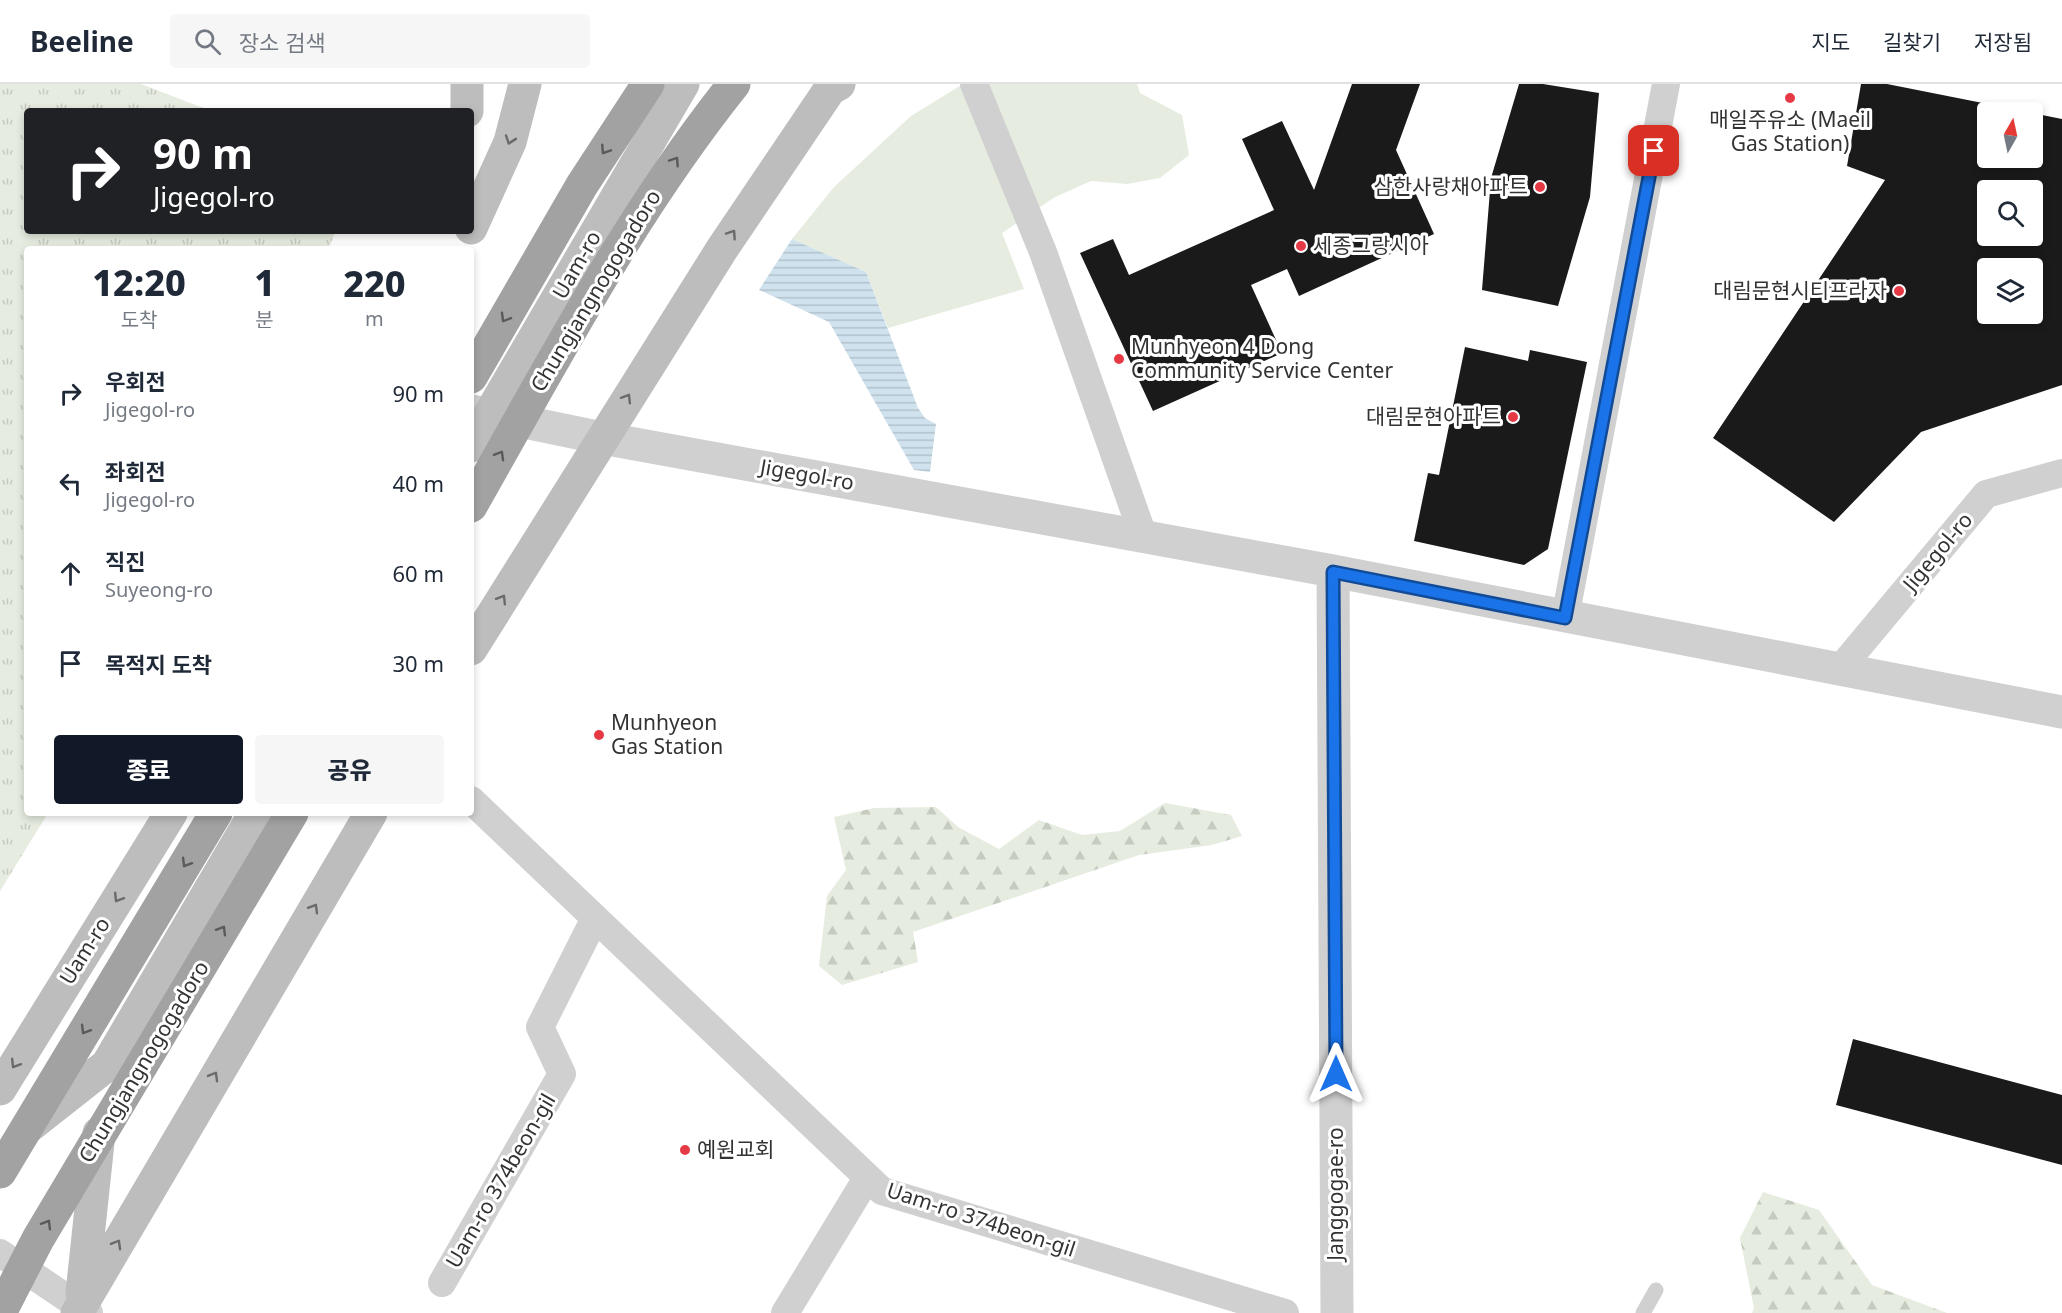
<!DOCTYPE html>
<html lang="ko">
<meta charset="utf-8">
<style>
:root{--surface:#fff;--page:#f6f6f7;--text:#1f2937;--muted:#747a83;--line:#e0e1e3;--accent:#111827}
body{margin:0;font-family:"Noto Sans","Noto Sans KR",sans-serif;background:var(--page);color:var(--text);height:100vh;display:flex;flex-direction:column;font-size:22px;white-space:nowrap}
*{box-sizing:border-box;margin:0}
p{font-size:20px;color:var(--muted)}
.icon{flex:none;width:33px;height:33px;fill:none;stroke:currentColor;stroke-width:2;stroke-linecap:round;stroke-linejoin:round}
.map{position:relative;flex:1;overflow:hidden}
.details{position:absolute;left:24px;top:162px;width:450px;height:570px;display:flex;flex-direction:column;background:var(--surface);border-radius:6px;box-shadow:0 3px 9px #0003}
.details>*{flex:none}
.top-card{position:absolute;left:24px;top:24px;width:450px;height:126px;border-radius:6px;box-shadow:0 3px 9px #0003;background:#202124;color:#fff;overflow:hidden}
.needle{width:39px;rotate:9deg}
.controls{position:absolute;left:1977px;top:18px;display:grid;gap:12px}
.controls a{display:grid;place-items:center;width:66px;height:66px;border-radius:6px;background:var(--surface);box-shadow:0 3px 9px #0003;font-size:30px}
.pin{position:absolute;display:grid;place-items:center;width:51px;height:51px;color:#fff;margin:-26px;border-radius:12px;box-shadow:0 3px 9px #0006}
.me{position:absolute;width:66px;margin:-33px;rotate:0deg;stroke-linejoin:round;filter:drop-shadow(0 0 4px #0008)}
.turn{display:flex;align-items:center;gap:21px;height:126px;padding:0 30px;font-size:27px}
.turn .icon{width:78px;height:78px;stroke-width:2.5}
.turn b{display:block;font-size:42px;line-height:51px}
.eta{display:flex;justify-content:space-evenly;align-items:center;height:102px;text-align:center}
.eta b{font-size:36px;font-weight:800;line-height:42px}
.action{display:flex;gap:12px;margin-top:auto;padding:12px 30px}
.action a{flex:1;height:69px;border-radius:6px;background:var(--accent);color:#fff;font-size:24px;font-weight:800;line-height:69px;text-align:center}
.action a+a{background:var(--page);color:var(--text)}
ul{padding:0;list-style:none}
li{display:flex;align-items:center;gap:18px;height:90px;padding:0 30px}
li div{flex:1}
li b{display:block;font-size:22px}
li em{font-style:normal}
header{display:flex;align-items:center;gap:36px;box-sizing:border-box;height:84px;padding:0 30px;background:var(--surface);border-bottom:2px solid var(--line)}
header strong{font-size:28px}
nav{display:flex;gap:33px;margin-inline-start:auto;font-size:21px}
.search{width:420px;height:54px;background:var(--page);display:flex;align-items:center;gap:15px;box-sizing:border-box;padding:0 21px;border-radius:6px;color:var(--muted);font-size:22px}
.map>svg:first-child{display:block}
.grass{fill:url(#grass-tufts)}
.forest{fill:url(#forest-firs)}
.park{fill:#e6ecdf}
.water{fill:url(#water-rules)}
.building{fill:#1a1a1a;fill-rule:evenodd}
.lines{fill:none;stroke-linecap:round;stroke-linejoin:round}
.service{stroke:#d0d0d0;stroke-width:15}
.minor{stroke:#d0d0d0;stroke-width:28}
.tertiary{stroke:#d0d0d0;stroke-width:33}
.secondary{stroke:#bdbdbd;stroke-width:33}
.trunk{stroke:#a2a2a2;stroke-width:33}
.trunk-bridge{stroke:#a2a2a2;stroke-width:33}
.oneway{stroke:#6a6a6a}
.oneway2{stroke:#5a5a5a}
.route-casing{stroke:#114b97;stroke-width:15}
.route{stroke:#1a73e8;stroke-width:10}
.poi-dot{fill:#e63946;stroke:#fff;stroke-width:2}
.labels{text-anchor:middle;stroke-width:6;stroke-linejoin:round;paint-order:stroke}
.poi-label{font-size:21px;fill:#333;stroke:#fff;text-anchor:start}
.street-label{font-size:21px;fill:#333;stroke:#fff}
</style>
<header>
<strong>Beeline</strong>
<div class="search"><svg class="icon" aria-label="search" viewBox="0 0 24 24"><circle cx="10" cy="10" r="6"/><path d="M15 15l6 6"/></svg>장소 검색</div>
<nav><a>지도</a><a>길찾기</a><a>저장됨</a></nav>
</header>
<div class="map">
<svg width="2062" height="1229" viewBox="0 0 2062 1229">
<defs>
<pattern id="grass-tufts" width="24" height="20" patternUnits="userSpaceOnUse" patternTransform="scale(1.5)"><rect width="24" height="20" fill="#e6ecdf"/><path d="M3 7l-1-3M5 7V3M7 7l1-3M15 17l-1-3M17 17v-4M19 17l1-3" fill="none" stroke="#c6cbc0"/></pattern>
<pattern id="forest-firs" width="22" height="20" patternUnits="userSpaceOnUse" patternTransform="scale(1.5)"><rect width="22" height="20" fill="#e6ecdf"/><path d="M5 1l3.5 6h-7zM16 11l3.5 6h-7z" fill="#c6cbc0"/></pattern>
<pattern id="water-rules" width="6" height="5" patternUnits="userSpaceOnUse" patternTransform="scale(1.5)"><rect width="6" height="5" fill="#cfe2ee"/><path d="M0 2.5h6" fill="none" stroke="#b2c2cd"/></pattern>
</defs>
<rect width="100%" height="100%" fill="#fff"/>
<path class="grass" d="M0,0H141L211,27H27V147H336L328,165H27V729H48L0,807Z"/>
<path class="forest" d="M1165,719L1231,731L1242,752L1212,761L1139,771L913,848L918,878L842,901L819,882L827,812L846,786L834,733L874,724L936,723L958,743L999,765L1039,736L1082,751L1120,747Z
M1763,1108L1819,1126L1872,1201L1947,1229H1752L1754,1224L1740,1154Z"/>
<path class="park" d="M963,0H1137L1140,9L1182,31L1189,71L1160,94L1127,100L1091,97L1055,113L1002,149L1024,205L888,244L866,188L792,155L834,103L911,32Z"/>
<path class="water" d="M792,155L866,188L918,324L925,334L936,340L930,388L914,386L829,238L759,206Z"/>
<path class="building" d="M1352,0H1420L1396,66L1434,150L1299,212L1287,185L1251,201L1282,269L1153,327L1080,169L1113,155L1129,191L1274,126L1242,55L1282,37L1314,106Z
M1519,0H1543L1599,9L1590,113L1558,222L1482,206L1491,94Z
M1861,0H1887L2023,27L1988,28V74H2032V29L2062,35V301L1921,348L1834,438L1713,354L1885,96L1847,82ZM1988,106H2032V152H1988ZM1988,184H2032V230H1988Z
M1465,263L1528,277L1530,266L1587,278L1548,465L1524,481L1414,457L1428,389L1439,391Z
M1853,955L2062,1011V1081L1836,1021Z"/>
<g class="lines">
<path class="service" d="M1643,1229L1656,1206"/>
<path class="minor" d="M974,0L1043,168L1144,454
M1565,534L1666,0
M1839,586L1986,410L2062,389
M471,716L882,1107L1285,1229
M0,1169L89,1229
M442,1199L562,990L540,943L595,834
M785,1229L867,1094"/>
<path class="tertiary" d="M471,327L602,354L1333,487L2062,628
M1333,487L1337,1229"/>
<path class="secondary" d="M467,0V27
M471,144L510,58L525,0
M471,362L683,0
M471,565L722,165L830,5L839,0
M0,1005L171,729
M27,1044L107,981L255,729
M82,1209L99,1049
M77,1229L371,729"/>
<path class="trunk" d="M471,293L582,101L648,0"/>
<path class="trunk-bridge" d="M471,422C553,278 630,130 734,0
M0,1088L216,729
M0,1229L38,1155L292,729"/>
</g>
<defs><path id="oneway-chevron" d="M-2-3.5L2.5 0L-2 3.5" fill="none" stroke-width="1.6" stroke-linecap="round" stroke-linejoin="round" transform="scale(1.5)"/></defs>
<g class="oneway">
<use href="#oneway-chevron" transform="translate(510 56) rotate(109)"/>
<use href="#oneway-chevron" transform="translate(732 150) rotate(-56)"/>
<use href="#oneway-chevron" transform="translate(627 314) rotate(-58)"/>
<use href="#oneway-chevron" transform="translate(502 515) rotate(-58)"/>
<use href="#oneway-chevron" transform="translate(118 814) rotate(122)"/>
<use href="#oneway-chevron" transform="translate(314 824) rotate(-59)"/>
<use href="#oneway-chevron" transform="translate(15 980) rotate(122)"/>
<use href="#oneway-chevron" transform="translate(214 992) rotate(-60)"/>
<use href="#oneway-chevron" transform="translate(117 1160) rotate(-60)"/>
</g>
<g class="oneway2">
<use href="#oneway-chevron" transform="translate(605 66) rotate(123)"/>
<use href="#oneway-chevron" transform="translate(675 77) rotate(-56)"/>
<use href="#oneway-chevron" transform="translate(505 234) rotate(120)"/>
<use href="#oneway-chevron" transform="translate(500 371) rotate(-60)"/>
<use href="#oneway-chevron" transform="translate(186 779) rotate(121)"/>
<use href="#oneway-chevron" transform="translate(222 846) rotate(-59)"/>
<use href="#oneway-chevron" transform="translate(85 946) rotate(121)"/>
<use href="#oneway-chevron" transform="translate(47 1140) rotate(-59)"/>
</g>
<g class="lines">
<defs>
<path id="route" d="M1336,990L1333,488L1565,534L1654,67"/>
</defs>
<use href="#route" class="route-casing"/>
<use href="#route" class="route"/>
</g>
<g class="poi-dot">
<circle cx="1790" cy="14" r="6"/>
<circle cx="1540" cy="103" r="6"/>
<circle cx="1301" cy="162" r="6"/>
<circle cx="1899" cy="207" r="6"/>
<circle cx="1119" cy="275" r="6"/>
<circle cx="1513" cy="333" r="6"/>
<circle cx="599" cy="651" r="6"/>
<circle cx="685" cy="1066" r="6"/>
</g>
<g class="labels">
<g class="poi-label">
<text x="1790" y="43" text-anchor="middle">매일주유소 (Maeil<tspan x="1790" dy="24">Gas Station)</tspan></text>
<text x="1528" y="110" text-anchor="end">삼한사랑채아파트</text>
<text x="1313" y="169">세종그랑시아</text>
<text x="1887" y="214" text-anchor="end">대림문현시티프라자</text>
<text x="1131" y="270">Munhyeon 4 Dong<tspan x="1131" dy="24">Community Service Center</tspan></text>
<text x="1501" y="340" text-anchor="end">대림문현아파트</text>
<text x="611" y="646">Munhyeon<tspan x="611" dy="24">Gas Station</tspan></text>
<text x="697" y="1073">예원교회</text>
</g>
<g class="street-label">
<text transform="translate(577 181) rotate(-60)" y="7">Uam-ro</text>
<text transform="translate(596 207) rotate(-59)" y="7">Chungjangnogogadoro</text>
<text transform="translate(807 391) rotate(10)" y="7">Jigegol-ro</text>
<text transform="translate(1938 468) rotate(-50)" y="7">Jigegol-ro</text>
<text transform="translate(85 867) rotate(-58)" y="7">Uam-ro</text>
<text transform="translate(144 978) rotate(-59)" y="7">Chungjangnogogadoro</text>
<text transform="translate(501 1097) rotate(-60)" y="7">Uam-ro 374beon-gil</text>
<text transform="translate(1336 1110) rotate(-90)" y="7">Janggogae-ro</text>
<text transform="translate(981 1136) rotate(18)" y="7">Uam-ro 374beon-gil</text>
</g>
</g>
</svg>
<div class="controls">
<a><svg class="needle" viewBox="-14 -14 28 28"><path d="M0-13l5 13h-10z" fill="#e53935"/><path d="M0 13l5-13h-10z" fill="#747a83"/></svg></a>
<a><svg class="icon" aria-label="search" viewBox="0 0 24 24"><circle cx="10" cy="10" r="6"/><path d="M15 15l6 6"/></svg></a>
<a><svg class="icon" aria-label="layers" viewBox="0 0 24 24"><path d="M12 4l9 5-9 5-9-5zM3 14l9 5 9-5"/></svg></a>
</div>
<div class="pin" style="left:1654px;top:67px;background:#d93025"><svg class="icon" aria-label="arrive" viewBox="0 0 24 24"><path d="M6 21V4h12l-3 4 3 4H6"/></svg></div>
<svg class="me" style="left:1336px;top:990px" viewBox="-20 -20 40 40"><path d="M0-17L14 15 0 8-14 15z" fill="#1a73e8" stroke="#fff" stroke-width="4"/></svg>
<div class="top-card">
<div class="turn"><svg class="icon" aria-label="right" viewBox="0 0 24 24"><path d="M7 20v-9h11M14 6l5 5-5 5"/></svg><div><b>90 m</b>Jigegol-ro</div></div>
</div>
<section class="details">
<div class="eta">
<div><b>12:20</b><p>도착</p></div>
<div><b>1</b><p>분</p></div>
<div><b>220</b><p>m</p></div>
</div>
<ul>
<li><svg class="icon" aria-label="right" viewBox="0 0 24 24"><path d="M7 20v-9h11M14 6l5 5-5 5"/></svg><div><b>우회전</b><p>Jigegol-ro</p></div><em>90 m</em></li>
<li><svg class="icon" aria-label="left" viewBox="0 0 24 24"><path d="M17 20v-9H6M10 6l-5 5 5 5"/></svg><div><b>좌회전</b><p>Jigegol-ro</p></div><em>40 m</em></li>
<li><svg class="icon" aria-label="ahead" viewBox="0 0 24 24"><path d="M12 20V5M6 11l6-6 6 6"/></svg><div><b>직진</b><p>Suyeong-ro</p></div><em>60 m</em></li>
<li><svg class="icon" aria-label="arrive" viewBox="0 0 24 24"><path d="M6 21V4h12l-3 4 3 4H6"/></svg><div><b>목적지 도착</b></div><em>30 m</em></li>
</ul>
<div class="action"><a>종료</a><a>공유</a></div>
</section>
</div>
